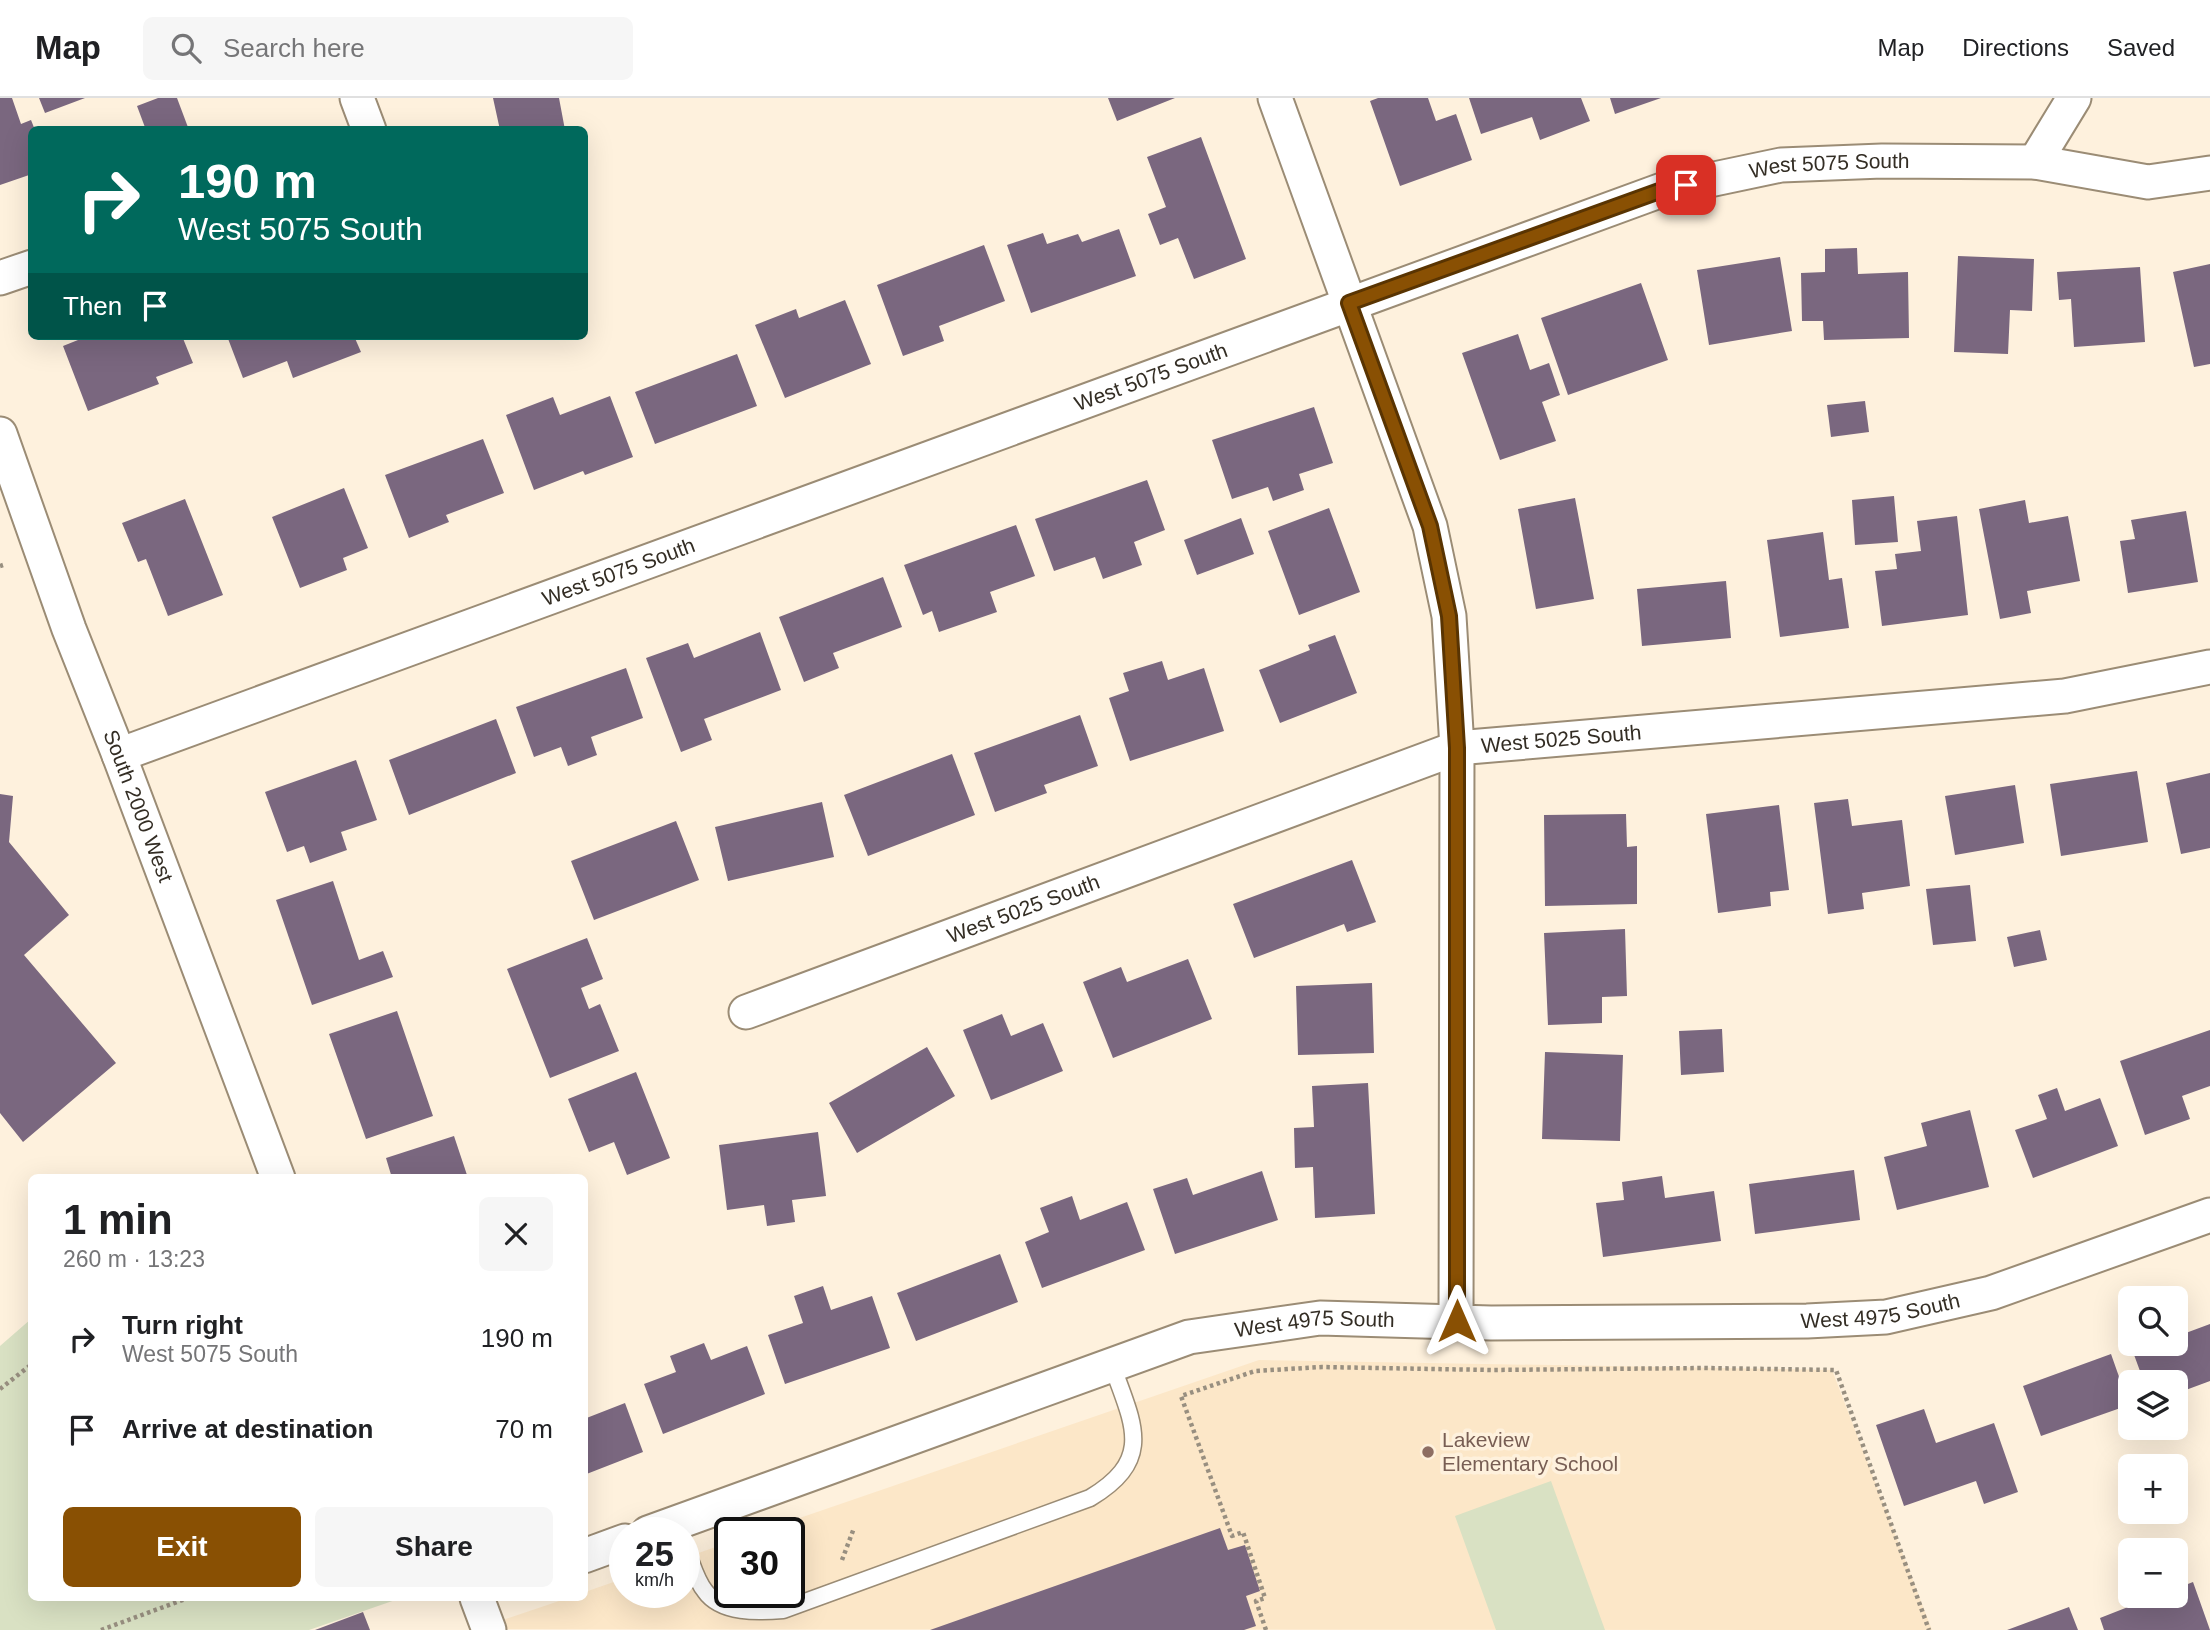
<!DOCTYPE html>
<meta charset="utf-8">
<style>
:root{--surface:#fff;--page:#f6f6f6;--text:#202124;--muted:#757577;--line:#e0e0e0;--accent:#895003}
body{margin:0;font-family:Arial,sans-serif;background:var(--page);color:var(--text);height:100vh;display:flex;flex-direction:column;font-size:26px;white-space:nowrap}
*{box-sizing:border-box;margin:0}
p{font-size:23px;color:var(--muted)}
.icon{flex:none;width:38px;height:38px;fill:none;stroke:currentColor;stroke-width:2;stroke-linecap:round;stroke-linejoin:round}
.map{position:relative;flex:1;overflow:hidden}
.drawer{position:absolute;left:28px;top:1076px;width:560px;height:427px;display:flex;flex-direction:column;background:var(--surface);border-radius:10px;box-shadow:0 7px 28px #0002}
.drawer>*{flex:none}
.top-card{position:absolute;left:28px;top:28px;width:560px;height:214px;border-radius:10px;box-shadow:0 7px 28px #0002;background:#00695c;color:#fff;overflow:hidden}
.tools{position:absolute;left:2118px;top:1188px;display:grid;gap:14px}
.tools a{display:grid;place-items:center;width:70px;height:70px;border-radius:10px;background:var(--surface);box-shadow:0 7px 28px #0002;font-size:35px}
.speed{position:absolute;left:609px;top:1419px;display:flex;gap:14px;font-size:35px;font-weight:700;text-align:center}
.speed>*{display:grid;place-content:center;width:91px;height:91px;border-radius:50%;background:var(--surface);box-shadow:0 7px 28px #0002;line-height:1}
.speed small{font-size:18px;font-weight:400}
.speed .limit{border:4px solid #111;border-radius:10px;background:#fff;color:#111}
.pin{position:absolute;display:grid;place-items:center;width:60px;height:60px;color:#fff;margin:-30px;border-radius:14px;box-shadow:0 4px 10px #0006}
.me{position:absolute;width:77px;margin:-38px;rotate:0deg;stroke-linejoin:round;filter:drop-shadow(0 0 5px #0008)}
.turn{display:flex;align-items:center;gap:24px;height:147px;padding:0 35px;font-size:32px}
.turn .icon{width:91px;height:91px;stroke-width:2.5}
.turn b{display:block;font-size:49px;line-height:60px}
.then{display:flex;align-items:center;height:66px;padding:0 35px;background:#0003;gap:14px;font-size:26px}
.round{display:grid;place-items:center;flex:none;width:74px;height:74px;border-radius:10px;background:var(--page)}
.summary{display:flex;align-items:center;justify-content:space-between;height:119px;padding:0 35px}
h1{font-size:42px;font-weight:700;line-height:52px}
.primary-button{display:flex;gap:14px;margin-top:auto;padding:14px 35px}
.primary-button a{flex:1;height:80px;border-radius:10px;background:var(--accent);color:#fff;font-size:28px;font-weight:700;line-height:80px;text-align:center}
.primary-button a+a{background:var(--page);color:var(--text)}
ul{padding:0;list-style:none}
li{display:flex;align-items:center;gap:21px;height:91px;padding:0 35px}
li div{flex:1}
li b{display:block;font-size:26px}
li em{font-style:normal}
header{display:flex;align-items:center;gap:42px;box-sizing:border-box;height:98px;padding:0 35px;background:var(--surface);border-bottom:2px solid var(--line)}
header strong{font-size:33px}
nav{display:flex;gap:38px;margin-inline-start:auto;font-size:24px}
.search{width:490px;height:63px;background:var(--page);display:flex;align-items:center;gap:18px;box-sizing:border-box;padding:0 24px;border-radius:10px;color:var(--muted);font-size:26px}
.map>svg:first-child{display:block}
.built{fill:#fce7c8}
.green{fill:#d9e1c3}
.building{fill:#7a677f}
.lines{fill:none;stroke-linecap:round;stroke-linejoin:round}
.lane-casing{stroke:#9b8c75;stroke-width:19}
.street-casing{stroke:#9b8c75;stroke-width:37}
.path{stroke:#988f80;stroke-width:4.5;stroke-dasharray:3.5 3.5;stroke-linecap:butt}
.lane{stroke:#fff;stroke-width:16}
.street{stroke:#fff;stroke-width:33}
.route-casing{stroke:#593402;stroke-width:18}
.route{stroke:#895003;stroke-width:12}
.education-dot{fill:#8d6e63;stroke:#fef1dd;stroke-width:2.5}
.labels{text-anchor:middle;stroke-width:7;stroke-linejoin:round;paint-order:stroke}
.street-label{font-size:21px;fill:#332d24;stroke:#fef1dd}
.education-label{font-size:21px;fill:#785e54;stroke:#fef1dd;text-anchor:start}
</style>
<header>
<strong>Map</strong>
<div class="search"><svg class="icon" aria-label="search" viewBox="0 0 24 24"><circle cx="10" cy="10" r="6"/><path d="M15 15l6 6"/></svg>Search here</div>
<nav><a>Map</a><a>Directions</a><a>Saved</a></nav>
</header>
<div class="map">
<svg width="2210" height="1532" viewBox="0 0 2210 1532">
<rect width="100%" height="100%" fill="#fef1dd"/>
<path class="built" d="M1259,1262L1832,1272L1932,1532L476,1531L568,1500H584L585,1494L625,1480V1494H684V1460L730,1444V1494H789V1435H756Z"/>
<path class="green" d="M31,1221L32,1500H401L309,1532H0V1248Z
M1551,1383L1605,1532H1496L1455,1418Z"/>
<path class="building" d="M0,0H12L21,26L31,22L35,32H32V76L0,87Z
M39,0H85L45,15Z
M158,0H177L189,32H146L137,8Z
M493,0H559L565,32H500Z
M1108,0H1175L1117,23Z
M1378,0H1428L1436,23L1456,16L1472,62L1400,88L1370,3Z
M1469,0H1581L1590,23L1540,42L1532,19L1481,36Z
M1610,0H1661L1615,16Z
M1201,39L1246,161L1194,181L1178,140L1160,147L1148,116L1166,109L1147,59Z
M1119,131L1136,178L1031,215L1007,147L1043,135L1047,146L1078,136L1082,144Z
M984,147L1005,203L939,228L944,243L903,258L877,187Z
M1857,150L1858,176L1908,174L1909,240L1824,242L1823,223H1802L1801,175L1825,174V151Z
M1958,158L2034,161L2032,213L2010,212L2008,256L1954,254Z
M1780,159L1792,233L1709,247L1697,172Z
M2210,166V266L2194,269L2173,174Z
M2140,169L2145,244L2074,249L2071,201L2059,202L2057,174Z
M1641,185L1668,262L1568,297L1541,220Z
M845,202L871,266L785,300L755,227L796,211L799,220Z
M1518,236L1530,272L1549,265L1560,297L1542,304L1556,343L1500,362L1462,255Z
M88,238H182L193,265L156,279L159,286L88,313L63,248Z
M227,238H354L361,254L293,280L287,263L243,280Z
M737,256L757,308L655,346L635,294Z
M610,298L633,359L585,377L583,373L534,392L506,317L553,299L560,317Z
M1865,303L1869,334L1831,339L1827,307Z
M1314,309L1333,365L1299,376L1304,392L1273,403L1268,389L1232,401L1212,342Z
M483,341L504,395L446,417L449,424L409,440L385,377Z
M1147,382L1165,432L1134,444L1142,467L1103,481L1095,459L1054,473L1035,421Z
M344,390L368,450L343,460L347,472L300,490L272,419Z
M1894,398L1898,444L1855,447L1852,402Z
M1575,400L1594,501L1536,511L1518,411Z
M185,401L223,497L168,518L146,461L138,464L122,425Z
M2025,402L2029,425L2068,418L2080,483L2027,493L2031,515L2000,521L1979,411Z
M1329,410L1360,494L1299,517L1268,433Z
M2186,413L2198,484L2128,495L2120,443L2135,441L2131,422Z
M1957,418L1968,517L1882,528L1875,473L1897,471L1895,456L1921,453L1917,423Z
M1241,420L1254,456L1197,477L1184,442Z
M1016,427L1035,478L990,494L997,514L939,534L932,513L923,517L904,467Z
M1823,434L1829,482L1842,480L1849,530L1780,539L1767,442Z
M883,479L902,529L833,555L839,570L804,584L779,519Z
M1726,483L1731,540L1642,548L1637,491Z
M760,534L781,592L704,621L712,642L681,654L646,560L688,545L694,560Z
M1335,537L1357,595L1280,625L1259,572L1310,552L1308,547Z
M1162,563L1168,582L1204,570L1224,633L1130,663L1109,600L1129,593L1123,575Z
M626,570L643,620L591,639L597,657L568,668L561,649L534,659L516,609Z
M1080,617L1098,668L1044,687L1047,695L995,714L974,655Z
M496,621L516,675L409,717L389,662Z
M952,656L975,717L868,758L844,697Z
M356,662L377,722L341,734L347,752L310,765L304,748L287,754L265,694Z
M2137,673L2148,744L2061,758L2050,686Z
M2210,675V750L2181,756L2166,685Z
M2015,687L2024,745L1955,757L1945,698Z
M0,696L13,698L9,744L69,817L24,857L116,965L23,1044L0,1015Z
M1848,701L1852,728L1902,722L1910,788L1862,795L1864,811L1828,816L1814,705Z
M822,704L834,759L728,783L715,729Z
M1779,707L1789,792L1770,794L1771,808L1718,815L1706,716Z
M1626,716L1627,749L1637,748V806L1545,808L1544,717Z
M676,723L699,782L594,822L571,763Z
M1352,762L1376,824L1347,834L1344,826L1254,860L1233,806Z
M333,783L359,862L383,853L393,879L312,907L276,802Z
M1970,787L1976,843L1933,847L1926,791Z
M1625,831L1627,898L1602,899V925L1548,927L1544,835Z
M2040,832L2047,862L2014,869L2007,839Z
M587,840L603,881L581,890L589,911L600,906L619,953L550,980L507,871Z
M1188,861L1212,921L1113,960L1083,884L1121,869L1127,884Z
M1372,885L1374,955L1298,957L1296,888Z
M397,913L433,1018L366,1041L329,936Z
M1002,916L1011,938L1043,925L1063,973L991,1002L963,932Z
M1722,931L1724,974L1681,977L1679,933Z
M2210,932V988L2182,998L2190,1021L2145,1037L2120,963Z
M927,949L955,998L857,1055L829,1005Z
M1545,954L1623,957L1620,1043L1542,1041Z
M636,974L670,1060L627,1077L614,1044L589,1054L568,1001Z
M1368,985L1375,1116L1315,1120L1313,1069L1295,1070L1294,1030L1314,1029L1312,988Z
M2057,990L2065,1013L2100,1000L2118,1048L2033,1080L2015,1032L2047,1021L2038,997Z
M1970,1012L1989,1089L1897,1112L1884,1059L1927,1048L1921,1025Z
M818,1034L826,1098L792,1102L795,1124L767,1128L764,1107L727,1112L719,1047Z
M454,1038L468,1080H392L386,1060Z
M1854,1072L1860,1122L1755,1136L1749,1086Z
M1262,1073L1278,1122L1175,1156L1153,1091L1187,1080L1193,1097Z
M1662,1078L1665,1100L1714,1093L1721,1143L1603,1159L1596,1105L1624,1102L1622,1084Z
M1072,1098L1080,1122L1127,1104L1145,1152L1042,1190L1025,1144L1049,1134L1040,1110Z
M1000,1156L1018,1204L916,1243L897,1195Z
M823,1188L831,1212L872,1198L890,1250L785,1286L768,1237L803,1225L794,1198Z
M2210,1226V1283L2175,1296V1284H2144L2133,1254L2155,1246H2175V1239Z
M704,1245L711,1262L747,1248L765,1296L663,1336L644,1286L676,1274L670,1258Z
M2111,1256L2129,1307L2041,1338L2023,1288Z
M625,1305L643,1354L584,1377V1321Z
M1924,1311L1936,1345L1994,1325L2018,1394L1984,1406L1976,1383L1904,1408L1876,1327Z
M1220,1430L1228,1452L1245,1447L1260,1493L1246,1498L1256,1528L1244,1532H930Z
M2193,1484L2210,1532H2104L2100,1520L2156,1498H2175V1491Z
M2069,1509L2078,1532H2007Z
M363,1514L370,1532H315Z"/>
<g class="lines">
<defs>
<path id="lane" d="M684,1447C691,1461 695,1481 705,1493C721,1516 759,1514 783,1512L1090,1400C1155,1361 1133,1326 1112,1267"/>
<g id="street">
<path d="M357,0L369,32"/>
<path d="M1275,0L1430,428L1449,518L1457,650L1456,1223"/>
<path d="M2035,64L2074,0"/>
<path d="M0,180L32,169"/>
<path id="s1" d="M0,336L69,531L119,657L278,1080"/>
<path id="s2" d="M119,657L1662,92L1781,67L1882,63L2035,64L2148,84L2210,75"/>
<path id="s3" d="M746,914L1457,650L2065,598L2210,569"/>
<path id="s4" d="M648,1435L1189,1239L1320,1220L1491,1225L1807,1223L1886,1219L1991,1195L2210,1117"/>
<path d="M584,1458L625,1443"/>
<path d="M477,1500L489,1532"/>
</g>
</defs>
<use href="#lane" class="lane-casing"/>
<use href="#street" class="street-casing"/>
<path class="path" d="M0,468L3,467
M0,1291L32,1266
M842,1462L854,1430
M101,1532L188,1500
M1266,1532L1256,1503L1265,1500L1243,1434L1232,1438L1181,1298L1255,1273L1322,1269L1491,1272L1704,1270L1836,1272L1929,1532"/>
<use href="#lane" class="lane"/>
<use href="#street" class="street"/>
</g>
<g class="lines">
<defs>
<path id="route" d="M1457,1223V650L1449,518L1430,428L1349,205L1662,92L1686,87"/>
</defs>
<use href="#route" class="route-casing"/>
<use href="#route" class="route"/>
</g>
<circle class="education-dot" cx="1428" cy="1354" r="7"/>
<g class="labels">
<g class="street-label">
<text dy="7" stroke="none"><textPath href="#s2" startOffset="1813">West 5075 South</textPath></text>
<text dy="7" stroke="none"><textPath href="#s2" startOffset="1099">West 5075 South</textPath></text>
<text dy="7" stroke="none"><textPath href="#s2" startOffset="532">West 5075 South</textPath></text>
<text dy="7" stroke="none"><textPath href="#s3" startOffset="863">West 5025 South</textPath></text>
<text dy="7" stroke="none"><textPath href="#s1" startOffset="397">South 2000 West</textPath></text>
<text dy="7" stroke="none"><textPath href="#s3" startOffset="296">West 5025 South</textPath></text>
<text dy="7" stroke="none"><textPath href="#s4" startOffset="1269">West 4975 South</textPath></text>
<text dy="7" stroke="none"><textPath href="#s4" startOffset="702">West 4975 South</textPath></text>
</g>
<g class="education-label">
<text x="1442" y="1349">Lakeview<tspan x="1442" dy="24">Elementary School</tspan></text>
</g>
</g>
</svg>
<div class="tools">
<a><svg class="icon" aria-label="search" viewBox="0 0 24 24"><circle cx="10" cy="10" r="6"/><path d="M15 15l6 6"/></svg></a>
<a><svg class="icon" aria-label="layers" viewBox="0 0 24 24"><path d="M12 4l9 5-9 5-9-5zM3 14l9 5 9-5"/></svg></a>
<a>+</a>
<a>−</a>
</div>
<div class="speed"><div>25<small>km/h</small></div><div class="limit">30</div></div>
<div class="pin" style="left:1686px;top:87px;background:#d93025"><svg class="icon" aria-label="arrive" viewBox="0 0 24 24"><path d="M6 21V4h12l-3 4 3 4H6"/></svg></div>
<svg class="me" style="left:1457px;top:1223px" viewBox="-20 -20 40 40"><path d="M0-17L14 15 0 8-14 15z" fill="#895003" stroke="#fff" stroke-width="4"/></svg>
<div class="top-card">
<div class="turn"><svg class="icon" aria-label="right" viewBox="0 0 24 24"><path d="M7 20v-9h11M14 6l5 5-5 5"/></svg><div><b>190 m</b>West 5075 South</div></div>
<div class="then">Then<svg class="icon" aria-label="arrive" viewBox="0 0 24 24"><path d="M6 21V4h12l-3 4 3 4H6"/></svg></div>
</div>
<section class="drawer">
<div class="summary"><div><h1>1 min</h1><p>260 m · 13:23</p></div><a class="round"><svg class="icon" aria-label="close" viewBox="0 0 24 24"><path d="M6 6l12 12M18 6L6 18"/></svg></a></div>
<ul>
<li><svg class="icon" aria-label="right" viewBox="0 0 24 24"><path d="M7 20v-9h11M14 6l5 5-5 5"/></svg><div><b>Turn right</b><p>West 5075 South</p></div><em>190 m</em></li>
<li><svg class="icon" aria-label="arrive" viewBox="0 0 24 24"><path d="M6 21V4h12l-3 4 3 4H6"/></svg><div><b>Arrive at destination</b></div><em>70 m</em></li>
</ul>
<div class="primary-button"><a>Exit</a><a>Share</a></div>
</section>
</div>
